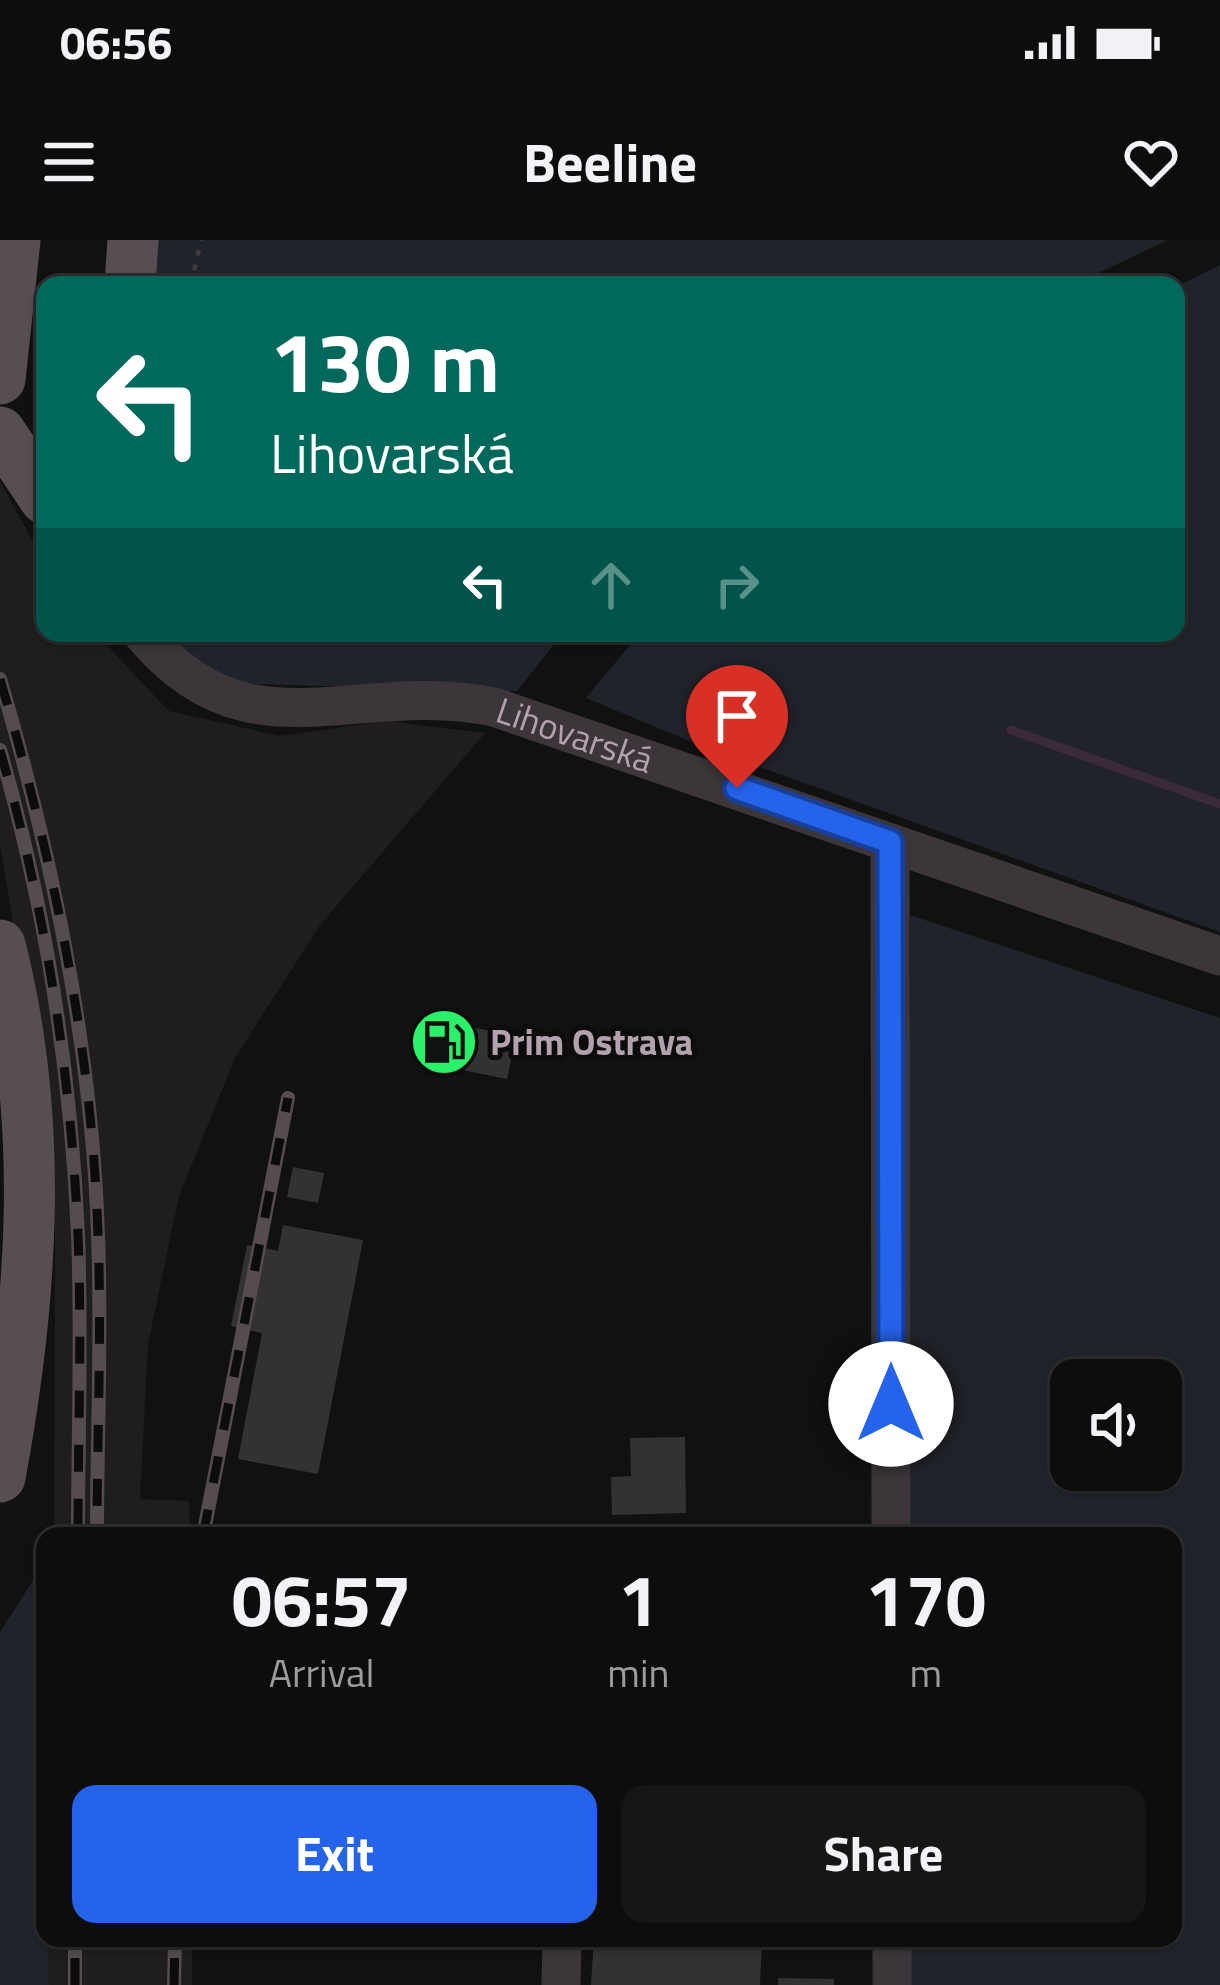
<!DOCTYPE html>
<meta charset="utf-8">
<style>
:root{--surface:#0e0d0d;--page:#171616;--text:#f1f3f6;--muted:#9b9c9d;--line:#2e2d2e;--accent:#2563eb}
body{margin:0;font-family:"Titillium Web",sans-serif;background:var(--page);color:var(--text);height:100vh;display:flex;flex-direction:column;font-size:45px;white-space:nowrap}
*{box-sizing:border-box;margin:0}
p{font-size:39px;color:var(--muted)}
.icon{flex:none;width:66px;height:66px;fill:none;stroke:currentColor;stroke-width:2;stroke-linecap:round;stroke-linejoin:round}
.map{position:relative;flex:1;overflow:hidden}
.drawer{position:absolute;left:36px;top:1287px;width:1146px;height:420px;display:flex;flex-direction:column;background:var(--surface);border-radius:24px;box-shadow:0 3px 9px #0004,0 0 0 3px var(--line)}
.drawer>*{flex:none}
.top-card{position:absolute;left:36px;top:36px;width:1149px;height:366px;border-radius:24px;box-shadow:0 3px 9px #0004,0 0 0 3px var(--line);background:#00695c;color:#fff;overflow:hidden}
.buttons{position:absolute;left:1050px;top:1119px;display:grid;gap:24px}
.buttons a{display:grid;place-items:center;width:132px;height:132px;border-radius:24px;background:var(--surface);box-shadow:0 3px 9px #0004,0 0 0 3px var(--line);font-size:60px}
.pin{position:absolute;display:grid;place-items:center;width:102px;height:102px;color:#fff;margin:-123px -51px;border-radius:50% 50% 50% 0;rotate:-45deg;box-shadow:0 0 12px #0007}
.pin .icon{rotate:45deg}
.me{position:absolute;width:132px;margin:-66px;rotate:0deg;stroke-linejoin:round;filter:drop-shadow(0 0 9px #0008)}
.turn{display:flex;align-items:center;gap:42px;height:252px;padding:0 36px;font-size:54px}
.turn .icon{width:156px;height:156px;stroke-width:2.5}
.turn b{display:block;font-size:84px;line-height:102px}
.lanes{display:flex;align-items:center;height:114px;padding:0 36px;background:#0003;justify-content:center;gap:60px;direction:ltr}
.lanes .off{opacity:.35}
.eta{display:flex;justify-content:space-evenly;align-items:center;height:204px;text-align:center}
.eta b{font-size:72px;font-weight:700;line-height:84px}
.action{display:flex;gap:24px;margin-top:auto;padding:24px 36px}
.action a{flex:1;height:138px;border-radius:24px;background:var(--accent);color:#fff;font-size:48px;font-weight:700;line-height:138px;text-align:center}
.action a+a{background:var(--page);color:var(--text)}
.status{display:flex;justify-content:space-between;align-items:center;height:84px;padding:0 60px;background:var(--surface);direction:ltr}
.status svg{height:33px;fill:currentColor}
header{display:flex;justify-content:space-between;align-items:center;height:156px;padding:0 36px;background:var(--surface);font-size:54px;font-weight:700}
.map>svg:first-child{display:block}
.built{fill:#1f1d1e}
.green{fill:#21232a;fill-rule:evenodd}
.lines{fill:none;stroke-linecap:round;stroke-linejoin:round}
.stream{stroke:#3b2a39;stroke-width:9}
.building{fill:#343133}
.path{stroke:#403a3e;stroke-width:4.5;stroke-dasharray:6 9;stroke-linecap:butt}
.minor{stroke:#3c363a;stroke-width:39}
.major{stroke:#564e53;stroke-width:51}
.rail-casing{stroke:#544c51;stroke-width:14}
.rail{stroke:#0d0c0c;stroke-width:9;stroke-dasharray:27;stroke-linecap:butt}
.route-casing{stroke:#184099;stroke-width:30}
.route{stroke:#2563eb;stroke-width:21}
.labels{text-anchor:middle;stroke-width:10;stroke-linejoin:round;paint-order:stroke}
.street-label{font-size:36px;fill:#b3a2ad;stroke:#0d0c0c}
.poi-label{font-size:36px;font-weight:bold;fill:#b3a2ad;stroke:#0d0c0c;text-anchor:start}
</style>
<div class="status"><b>06:56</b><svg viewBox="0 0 49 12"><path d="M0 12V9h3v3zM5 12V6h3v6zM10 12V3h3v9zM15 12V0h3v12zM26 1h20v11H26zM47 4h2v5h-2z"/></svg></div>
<header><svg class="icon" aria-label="menu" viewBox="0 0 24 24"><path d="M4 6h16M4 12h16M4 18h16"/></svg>Beeline<svg class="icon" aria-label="heart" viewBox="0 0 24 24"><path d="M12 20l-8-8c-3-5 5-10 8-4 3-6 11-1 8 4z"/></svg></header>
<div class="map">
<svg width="1220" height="1745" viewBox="0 0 1220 1745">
<rect width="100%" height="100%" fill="#121111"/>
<path class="built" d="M0,241L45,324V393H95L169,471L280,496L387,481L485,493L320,685L235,818L179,956L148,1104L140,1259L189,1261L190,1296H54L55,996L47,885L0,605Z
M49,1698H192V1745H49Z"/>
<path class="green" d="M153,0H1168L1073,45H151Z
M1220,25V692L704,507L586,458L640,393H1176V47Z
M166,393H563L517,451L492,452L232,443L171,406Z
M910,675L1220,778V1745H909V1698H1173V1296H909ZM1071,1140H1161V1230H1071Z
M45,1322L49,1745H0V1392Z"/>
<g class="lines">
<path class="stream" d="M1011,490L1220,564"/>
</g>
<path class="building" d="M426,778L516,796L507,839L418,821Z
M293,927L324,933L318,963L287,957Z
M283,985L363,1000L318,1234L238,1219L262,1093L231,1086L247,1005L278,1011Z
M685,1197L686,1273L612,1275L611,1237L631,1236L630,1198Z
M404,1698H491V1708L404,1706Z
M594,1698H762L760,1745H591Z
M778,1738L834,1739V1745H778Z"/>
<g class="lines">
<path class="path" d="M191,45L201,0"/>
<g class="minor">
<path id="s1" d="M142,393C248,522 355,438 494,467L1220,716"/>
<path d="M890,603L891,1296"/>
<path d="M892,1698V1745"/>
<path d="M561,1745L562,1698"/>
</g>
<path class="major" d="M130,45L133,0
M0,139L15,0
M0,192L45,259
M0,705C45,881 33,1060 0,1237"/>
<defs>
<path id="rail" d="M0,439C53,619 92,806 98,995C102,1095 97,1196 97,1296
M0,510C45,666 71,833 78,995C82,1095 78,1196 78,1296
M203,1296L288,858
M75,1745V1698
M174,1745L175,1698"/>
</defs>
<use href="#rail" class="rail-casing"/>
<use href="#rail" class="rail"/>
</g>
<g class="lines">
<defs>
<path id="route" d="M737,548L890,602L891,1164"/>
</defs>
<use href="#route" class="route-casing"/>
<use href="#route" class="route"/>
</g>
<defs>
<symbol id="fuel-disc" viewBox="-11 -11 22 22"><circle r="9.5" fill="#2af169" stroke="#0d0c0c"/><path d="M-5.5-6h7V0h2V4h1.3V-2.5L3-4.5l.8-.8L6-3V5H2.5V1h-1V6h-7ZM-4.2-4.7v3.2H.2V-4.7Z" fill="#111"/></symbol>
</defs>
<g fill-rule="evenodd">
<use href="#fuel-disc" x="406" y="764" width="76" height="76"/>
</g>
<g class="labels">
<g class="street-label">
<text dy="13" stroke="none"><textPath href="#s1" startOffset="462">Lihovarská</textPath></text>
</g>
<g class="poi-label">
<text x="490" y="815">Prim Ostrava</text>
</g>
</g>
</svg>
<div class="buttons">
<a><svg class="icon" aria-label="sound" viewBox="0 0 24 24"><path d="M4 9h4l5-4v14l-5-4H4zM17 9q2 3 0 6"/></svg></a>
</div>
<div class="pin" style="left:737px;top:548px;background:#d93025"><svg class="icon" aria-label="arrive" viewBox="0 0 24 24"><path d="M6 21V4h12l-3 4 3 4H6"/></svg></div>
<svg class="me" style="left:891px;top:1164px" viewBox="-20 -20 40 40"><circle r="19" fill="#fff"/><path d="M0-13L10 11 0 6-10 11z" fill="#2563eb"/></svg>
<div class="top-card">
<div class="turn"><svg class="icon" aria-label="left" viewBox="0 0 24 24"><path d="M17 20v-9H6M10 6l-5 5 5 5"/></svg><div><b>130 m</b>Lihovarská</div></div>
<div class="lanes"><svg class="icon" aria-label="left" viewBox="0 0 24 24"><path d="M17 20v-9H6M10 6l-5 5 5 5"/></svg><svg class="icon off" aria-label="ahead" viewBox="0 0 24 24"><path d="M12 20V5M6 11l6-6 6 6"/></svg><svg class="icon off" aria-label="right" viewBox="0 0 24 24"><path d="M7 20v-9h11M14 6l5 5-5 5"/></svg></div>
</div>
<section class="drawer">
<div class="eta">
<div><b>06:57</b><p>Arrival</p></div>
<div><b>1</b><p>min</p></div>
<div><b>170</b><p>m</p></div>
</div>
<div class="action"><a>Exit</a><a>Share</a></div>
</section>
</div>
